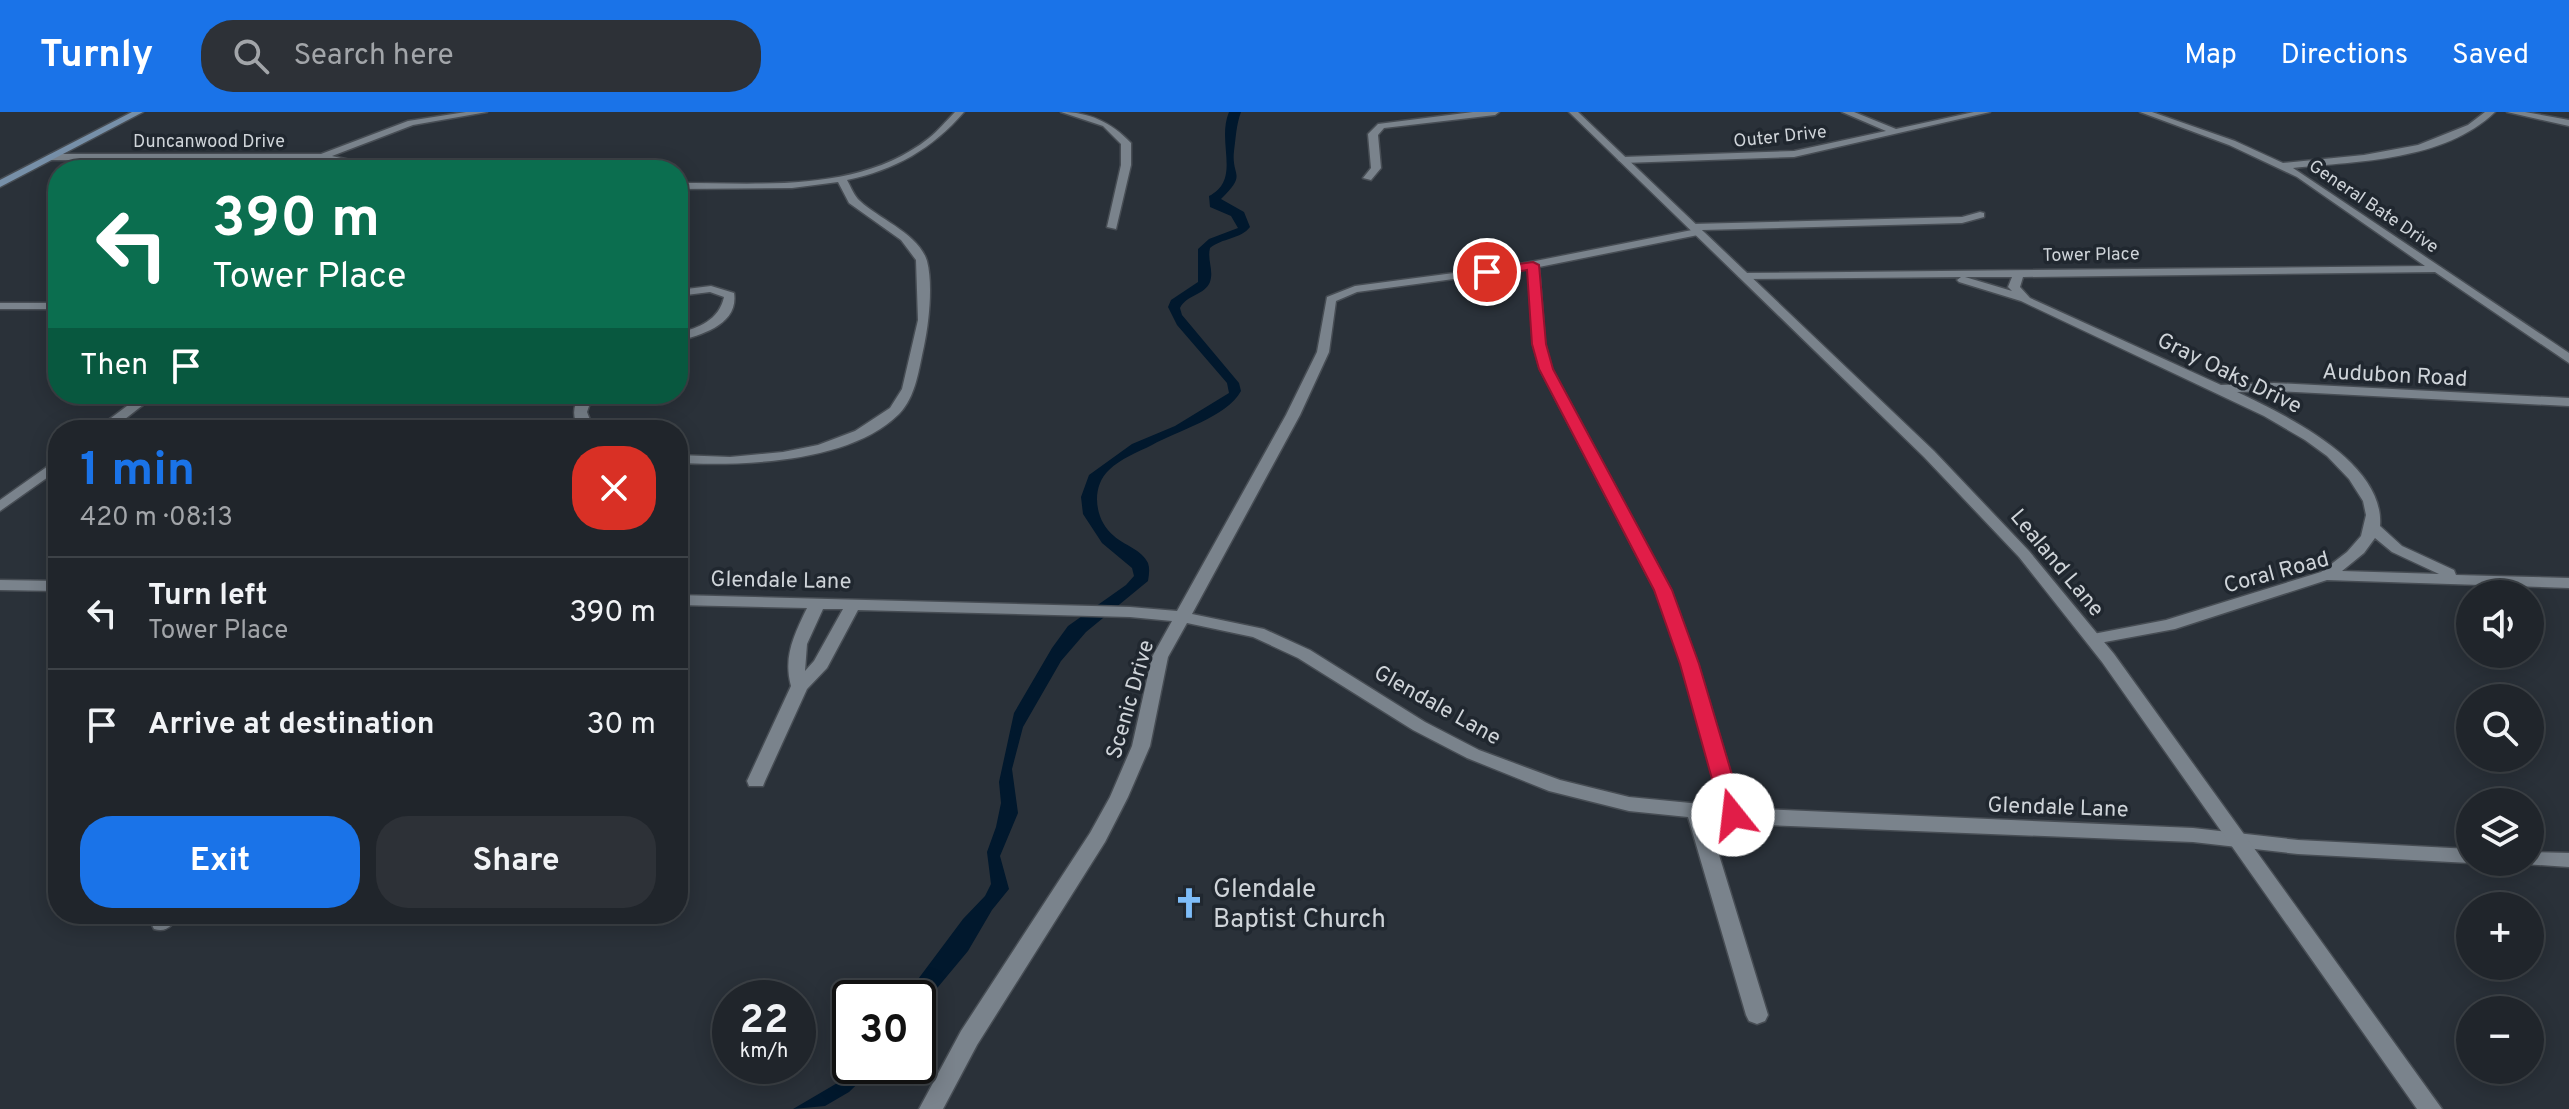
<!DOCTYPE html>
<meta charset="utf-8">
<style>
:root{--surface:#20252b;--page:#2d3137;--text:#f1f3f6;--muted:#a2a5a9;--line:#3d4247;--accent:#1a73e8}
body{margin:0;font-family:Overpass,sans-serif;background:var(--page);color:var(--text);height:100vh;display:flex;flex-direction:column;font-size:30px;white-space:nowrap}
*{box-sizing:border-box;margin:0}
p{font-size:26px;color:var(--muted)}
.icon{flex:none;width:44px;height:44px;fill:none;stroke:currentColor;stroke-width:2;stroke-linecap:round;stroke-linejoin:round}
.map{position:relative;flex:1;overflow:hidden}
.panel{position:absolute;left:48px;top:308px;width:640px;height:504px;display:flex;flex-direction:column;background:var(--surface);border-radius:32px;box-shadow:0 4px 20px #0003,0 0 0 2px var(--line)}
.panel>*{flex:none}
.top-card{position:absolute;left:48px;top:48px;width:640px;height:244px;border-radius:32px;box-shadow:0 4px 20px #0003,0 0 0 2px var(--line);background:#0b6e4f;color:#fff;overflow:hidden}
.fabs{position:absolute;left:2456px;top:468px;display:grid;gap:16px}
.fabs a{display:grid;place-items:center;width:88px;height:88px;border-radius:50%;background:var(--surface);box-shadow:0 4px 20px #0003,0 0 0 2px var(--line);font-size:40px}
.speed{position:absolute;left:712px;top:868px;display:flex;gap:16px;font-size:40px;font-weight:700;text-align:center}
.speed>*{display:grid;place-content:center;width:104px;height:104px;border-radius:50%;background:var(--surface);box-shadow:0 4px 20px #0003,0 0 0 2px var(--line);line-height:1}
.speed small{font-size:20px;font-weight:400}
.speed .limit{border:4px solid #111;border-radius:12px;background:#fff;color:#111}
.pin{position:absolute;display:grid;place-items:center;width:68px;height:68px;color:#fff;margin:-34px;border:4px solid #fff;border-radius:50%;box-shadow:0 2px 8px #0007}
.me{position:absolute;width:88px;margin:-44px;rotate:344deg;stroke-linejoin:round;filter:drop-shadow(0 0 6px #0008)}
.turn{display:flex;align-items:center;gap:28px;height:168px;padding:0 32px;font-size:36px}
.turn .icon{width:104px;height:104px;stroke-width:2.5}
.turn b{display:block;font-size:56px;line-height:68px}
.then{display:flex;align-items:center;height:76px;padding:0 32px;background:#0003;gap:16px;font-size:30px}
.round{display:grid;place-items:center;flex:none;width:84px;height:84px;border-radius:32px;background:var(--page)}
.headline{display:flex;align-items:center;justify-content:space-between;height:136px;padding:0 32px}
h1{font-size:48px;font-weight:700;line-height:60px;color:var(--accent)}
.action{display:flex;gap:16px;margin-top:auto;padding:16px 32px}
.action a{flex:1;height:92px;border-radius:32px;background:var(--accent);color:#fff;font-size:32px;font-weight:700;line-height:92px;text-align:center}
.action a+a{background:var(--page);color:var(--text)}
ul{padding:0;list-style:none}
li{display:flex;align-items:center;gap:24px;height:112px;padding:0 32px;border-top:2px solid var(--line)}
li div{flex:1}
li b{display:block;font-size:30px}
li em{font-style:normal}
header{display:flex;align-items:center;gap:48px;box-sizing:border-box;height:112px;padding:0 40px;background:var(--accent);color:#fff}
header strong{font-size:38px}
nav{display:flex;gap:44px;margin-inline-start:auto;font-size:28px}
.search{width:560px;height:72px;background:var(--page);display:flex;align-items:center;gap:20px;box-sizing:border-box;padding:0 28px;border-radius:32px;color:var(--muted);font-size:30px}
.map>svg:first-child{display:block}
.water{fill:#01182d}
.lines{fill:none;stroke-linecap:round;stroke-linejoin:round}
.minor-casing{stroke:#474d54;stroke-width:3}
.tertiary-casing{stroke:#474d54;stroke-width:3}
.secondary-casing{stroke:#474d54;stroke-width:3}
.minor{fill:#7a838c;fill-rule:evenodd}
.tertiary{fill:#7a838c;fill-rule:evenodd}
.secondary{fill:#7790a9;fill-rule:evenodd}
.route{fill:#e11d48;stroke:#92132f;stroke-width:2}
.labels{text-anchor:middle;stroke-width:7;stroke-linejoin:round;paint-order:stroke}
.far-street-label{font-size:18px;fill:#cfd4d9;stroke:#20272f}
.street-label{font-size:22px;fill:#cfd4d9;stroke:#20272f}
.near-poi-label{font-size:26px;fill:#cfd4d9;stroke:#20272f;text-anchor:start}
</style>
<header>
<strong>Turnly</strong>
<div class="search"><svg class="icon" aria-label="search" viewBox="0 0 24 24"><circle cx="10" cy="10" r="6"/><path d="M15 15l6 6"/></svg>Search here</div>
<nav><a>Map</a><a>Directions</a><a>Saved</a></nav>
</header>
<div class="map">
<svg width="2569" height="997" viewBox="0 0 2569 997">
<rect width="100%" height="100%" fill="#2a3139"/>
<path class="water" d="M1229,0H1241C1236,14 1236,25 1234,39C1231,65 1248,61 1221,87L1244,100L1250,115C1241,127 1222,126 1210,136C1207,148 1214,158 1210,170C1205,183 1186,183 1180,196L1182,203L1239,271L1241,279C1227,305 1177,319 1152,333C1138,340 1120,347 1109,358C1090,376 1095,409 1114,424C1124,433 1142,438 1148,451C1150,457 1149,463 1148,469L1086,520L1061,549L1023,615L1012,657L1018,701L1000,744L1009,777L992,798L968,839L918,899V886H904L963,807L985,784L991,772L987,740L996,715L1001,691L999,670L1014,601L1052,536L1068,514L1126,473L1134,464L1132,456L1102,431L1083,402L1081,385L1089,363L1132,332L1175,314L1229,281L1227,271L1177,213L1168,195L1171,188L1198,170V137L1209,127L1238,116L1231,104L1210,95L1209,84C1242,67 1216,31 1229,0Z
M854,954H876L849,980L825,994L793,997L839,970Z"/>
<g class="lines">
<defs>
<path id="minor" d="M466,0H487L413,13L332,44L350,48L369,58C353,58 338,51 322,48H51L46,45L51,42H321L408,9Z
M955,0H964C932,37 895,58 847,68C851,75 854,84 860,89C879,107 919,122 927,149C933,172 929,211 924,234C919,256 916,285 899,302C850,351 743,354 678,351V343L730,345L783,340L818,333L855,319L890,296L902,277L918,208L916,148L901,128L849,91L838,70L792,76L678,77V71C761,71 860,81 929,26C938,19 946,9 955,0Z
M1061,0C1089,0 1111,10 1131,31V53L1116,117L1107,115L1121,53V32L1103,14Z
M1473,0H1499L1495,3L1384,16L1378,23L1381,56L1371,68L1363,66L1371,56L1368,22L1378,12Z
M1842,0H1854L1896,17L1974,0H1990L1794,45L1623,51L1618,48L1623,45L1794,39L1886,19Z
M2140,0H2152L2235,29L2283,51L2364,43L2418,33L2468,13L2485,0H2495C2444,49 2359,49 2293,56L2569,241V251L2435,160L2023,165L2020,175L2030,186L2221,273L2274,271L2569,286V294L2274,279L2237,280C2285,303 2385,350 2380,414L2402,434L2454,458L2456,463L2569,466V476L2327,468L2175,517L2094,532L2088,531L2086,527L2088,523L2166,508L2321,460L2347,440L2361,424L2366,403L2363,389L2349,367L2327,344L2305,328L2264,304L2021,189L1959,170L1957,168L1961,165L1744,167L1738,164L1744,161L2425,154L2297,65L2229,33ZM1965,165H2012L2008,175L2012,179ZM2375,426L2392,440L2439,462L2342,459L2364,441Z
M2507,0H2525L2569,8V14Z
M1980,100L1984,101V105L1962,111L1702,118V122L1698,123L1539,155L1545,232L1552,257L1671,478L1698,552L1741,696L2193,716L2298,728L2470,737V750H2474L2470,751L2298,742L2193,730L1767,713L1708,707L1768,903L1765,909L1757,912L1749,909L1746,903L1688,705L1629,699L1549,679L1467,646L1413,618L1298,546L1253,525L1187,511L1168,545L1150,634L1128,685L1105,730L977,933L943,997H919L961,919L1090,721L1110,685L1132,634L1152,545L1172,509L1130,505L858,498L827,556L807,577L765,669L763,674H749L747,669L791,574C783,545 794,523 807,496L678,493V483L1130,495L1177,499L1286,303L1317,240L1327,185L1355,174L1515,153L1692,118L1688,115L1693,112L1962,105ZM1528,157L1533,232L1540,257L1655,478L1682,552L1721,694L1629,685L1560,668L1479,638L1425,610L1310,538L1264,517L1192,502L1300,303L1329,240L1336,189L1357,180ZM823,497H843L814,549L805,559L807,532Z
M711,174L734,181C739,212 702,223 678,229V221C699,216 719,208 724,185L710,180L678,184V178Z
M0,191H58V197H0Z
M143,282H157L111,318H95Z
M581,282H593L587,300L594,318H580C572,305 572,295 581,282Z
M58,347V358L0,399V388Z
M0,468L58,469V479L0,478Z
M2530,740L2569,741V755L2523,752L2522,750H2530Z
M157,802H179C173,813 167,821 154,817L151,811Z"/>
<path id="tertiary" d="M1569,0H1578L1934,339L2029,439L2114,542L2442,997H2417L2102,550L2019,445L1924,345Z"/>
<path id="secondary" d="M132,0H143L0,75V68Z"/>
</defs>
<use href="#minor" class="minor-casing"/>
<use href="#tertiary" class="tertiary-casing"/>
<use href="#secondary" class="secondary-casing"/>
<use href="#minor" class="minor"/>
<use href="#tertiary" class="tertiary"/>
<use href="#secondary" class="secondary"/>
</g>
<path class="route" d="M1533,150L1539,153L1546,232L1553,257L1672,478L1699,552L1744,703L1741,709H1725L1722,703L1680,552L1654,478L1539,257L1532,232L1527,158L1487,164L1480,160L1487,156Z"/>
<defs>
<symbol id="church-bare" viewBox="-9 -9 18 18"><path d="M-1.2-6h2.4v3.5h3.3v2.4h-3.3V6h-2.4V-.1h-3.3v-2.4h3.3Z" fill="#7ebdf9" stroke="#20272f" stroke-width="2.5" paint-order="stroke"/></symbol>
</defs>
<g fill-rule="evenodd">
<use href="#church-bare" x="1167" y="769" width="44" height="44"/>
</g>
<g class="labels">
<g class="far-street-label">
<text transform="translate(1780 24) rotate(-6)" y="6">Outer Drive</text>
<text x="209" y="35">Duncanwood Drive</text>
<text transform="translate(2374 94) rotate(34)" y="6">General Bate Drive</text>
<text transform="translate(2091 142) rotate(-1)" y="6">Tower Place</text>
</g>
<g class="street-label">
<text transform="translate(2230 260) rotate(26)" y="8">Gray Oaks Drive</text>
<text transform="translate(2395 262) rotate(3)" y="8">Audubon Road</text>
<text transform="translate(2058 450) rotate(50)" y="8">Lealand Lane</text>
<text transform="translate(2276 459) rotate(-15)" y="8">Coral Road</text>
<text transform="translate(781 467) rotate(1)" y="8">Glendale Lane</text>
<text transform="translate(1129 587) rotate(-74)" y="8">Scenic Drive</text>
<text transform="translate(1438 592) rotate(29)" y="8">Glendale Lane</text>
<text transform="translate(2058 694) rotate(2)" y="8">Glendale Lane</text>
</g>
<g class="near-poi-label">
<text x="1213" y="785">Glendale<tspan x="1213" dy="30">Baptist Church</tspan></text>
</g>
</g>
</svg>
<div class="fabs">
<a><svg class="icon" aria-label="sound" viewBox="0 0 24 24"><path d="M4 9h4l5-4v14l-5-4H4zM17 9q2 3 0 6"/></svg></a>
<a><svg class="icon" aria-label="search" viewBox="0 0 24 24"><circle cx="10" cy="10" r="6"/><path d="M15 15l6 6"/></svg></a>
<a><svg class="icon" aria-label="layers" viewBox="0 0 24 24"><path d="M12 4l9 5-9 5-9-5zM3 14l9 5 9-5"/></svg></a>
<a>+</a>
<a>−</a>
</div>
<div class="speed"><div>22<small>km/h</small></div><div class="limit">30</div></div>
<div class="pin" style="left:1487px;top:160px;background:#d93025"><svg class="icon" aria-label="arrive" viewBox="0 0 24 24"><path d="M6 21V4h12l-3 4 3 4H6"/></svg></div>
<svg class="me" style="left:1733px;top:703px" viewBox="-20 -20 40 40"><circle r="19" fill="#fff"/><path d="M0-13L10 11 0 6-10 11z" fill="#e11d48"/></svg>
<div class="top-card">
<div class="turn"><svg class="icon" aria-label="left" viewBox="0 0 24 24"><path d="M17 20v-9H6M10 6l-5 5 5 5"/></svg><div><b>390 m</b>Tower Place</div></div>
<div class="then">Then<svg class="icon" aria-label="arrive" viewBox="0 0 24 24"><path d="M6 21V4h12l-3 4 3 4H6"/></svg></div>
</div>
<section class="panel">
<div class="headline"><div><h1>1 min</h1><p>420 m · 08:13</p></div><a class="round" style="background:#d93025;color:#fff"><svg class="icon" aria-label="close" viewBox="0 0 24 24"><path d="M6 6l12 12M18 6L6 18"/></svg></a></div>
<ul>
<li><svg class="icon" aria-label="left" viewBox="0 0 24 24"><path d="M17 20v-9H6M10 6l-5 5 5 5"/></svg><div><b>Turn left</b><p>Tower Place</p></div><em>390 m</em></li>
<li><svg class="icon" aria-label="arrive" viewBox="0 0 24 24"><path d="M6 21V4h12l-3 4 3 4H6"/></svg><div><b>Arrive at destination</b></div><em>30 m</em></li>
</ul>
<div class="action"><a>Exit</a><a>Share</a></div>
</section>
</div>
